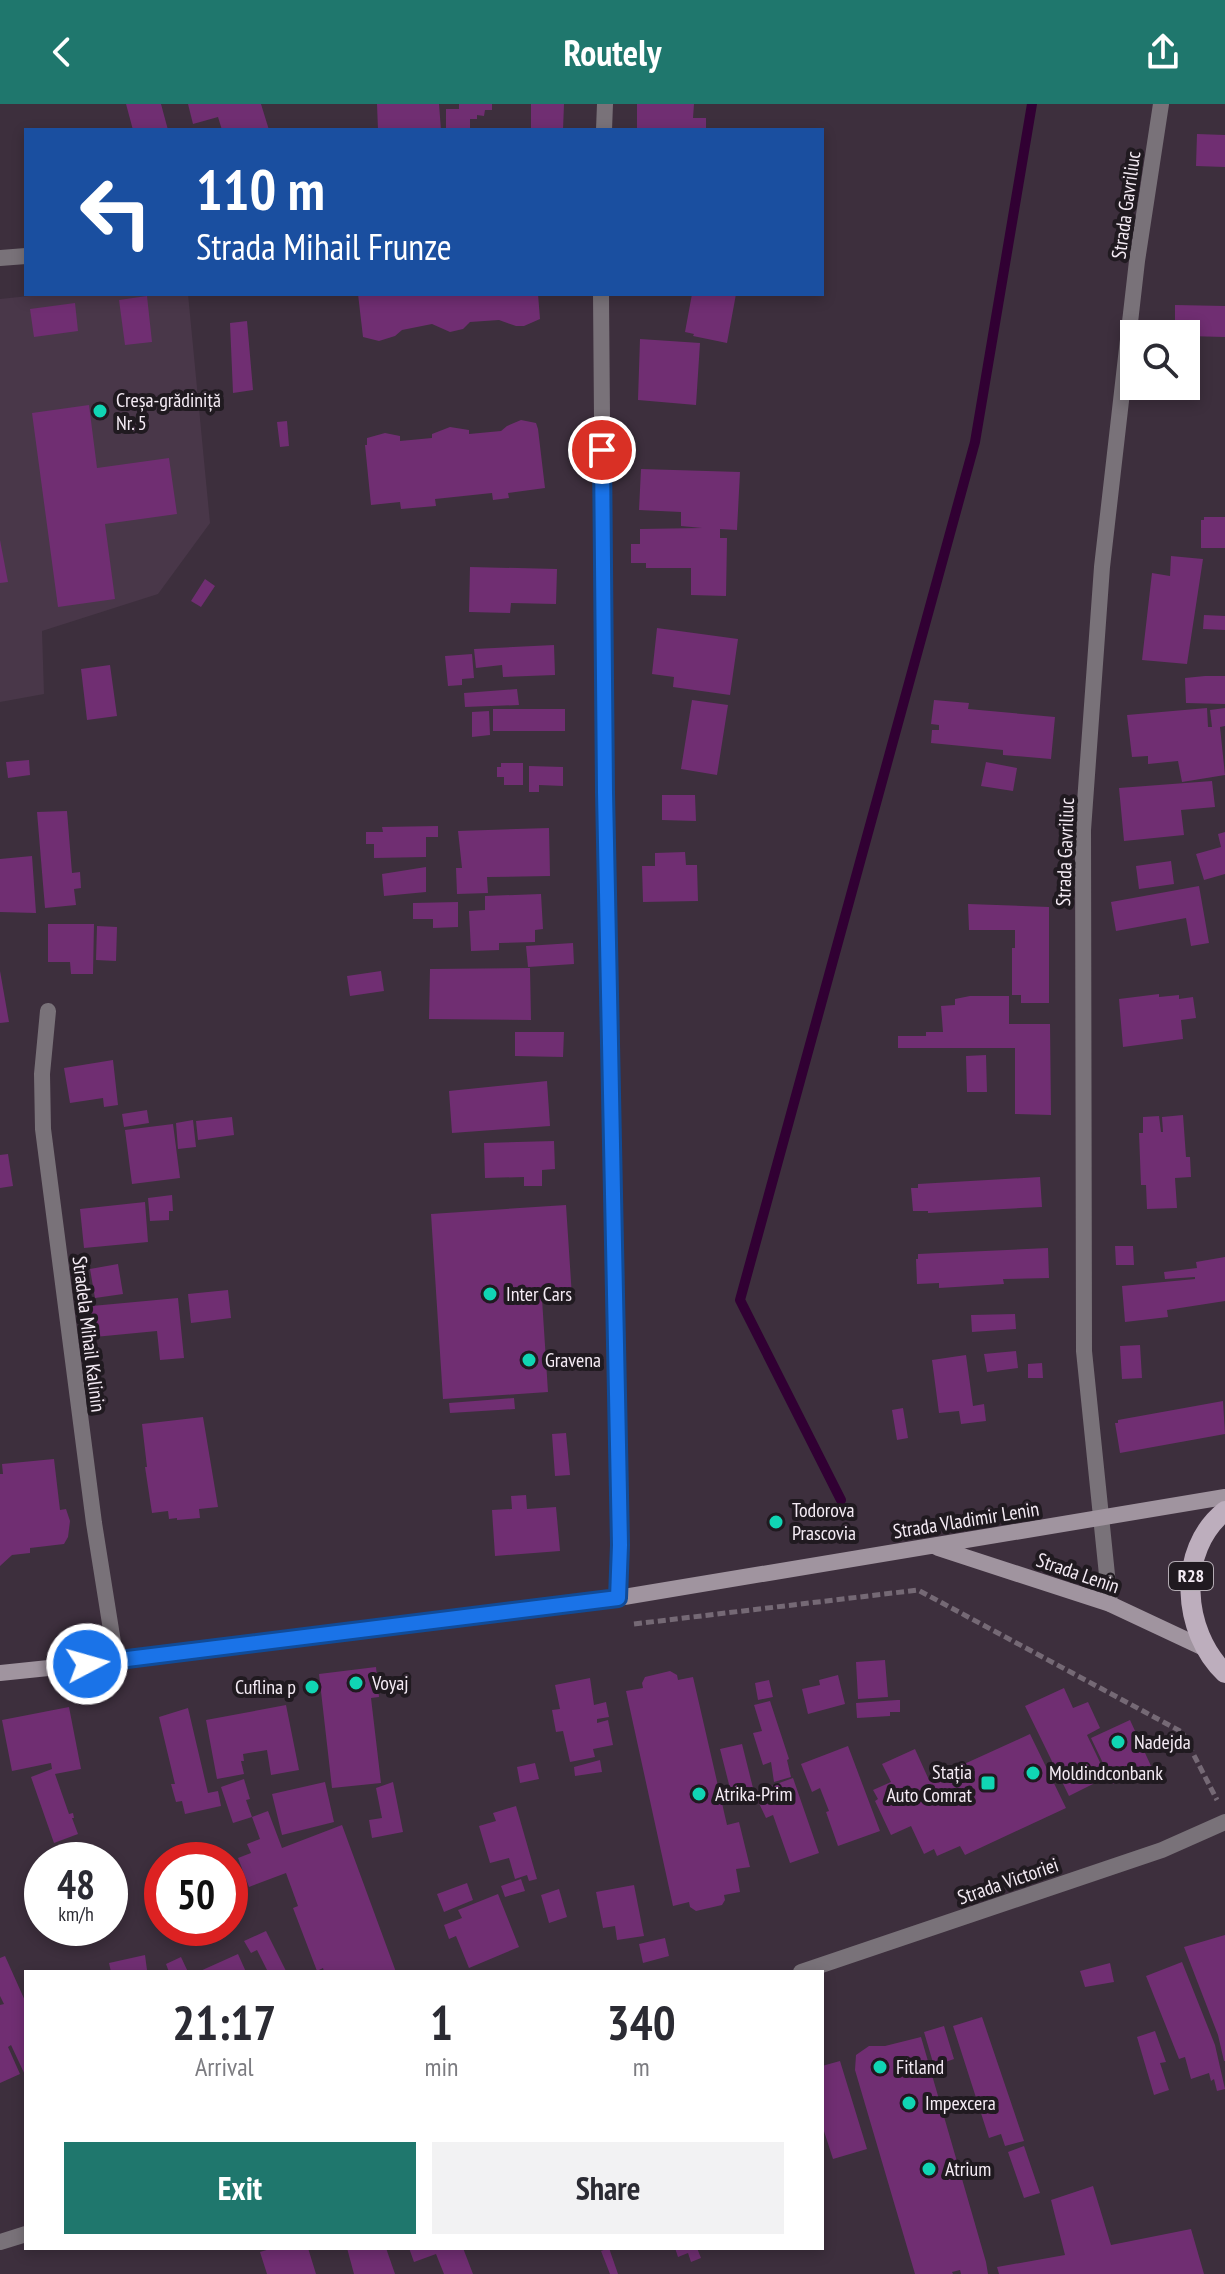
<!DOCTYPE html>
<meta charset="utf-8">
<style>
:root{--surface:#fff;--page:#f2f2f3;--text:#2b2b33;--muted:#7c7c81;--accent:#1f776d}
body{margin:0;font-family:"PT Sans Narrow",sans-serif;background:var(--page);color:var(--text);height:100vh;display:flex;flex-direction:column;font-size:30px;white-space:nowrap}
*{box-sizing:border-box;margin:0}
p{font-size:26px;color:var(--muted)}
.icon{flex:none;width:44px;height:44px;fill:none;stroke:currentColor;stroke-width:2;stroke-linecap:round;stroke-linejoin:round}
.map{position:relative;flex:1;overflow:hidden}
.side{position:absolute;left:24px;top:1866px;width:800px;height:280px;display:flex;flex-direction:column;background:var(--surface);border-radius:0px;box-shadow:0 4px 12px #0003}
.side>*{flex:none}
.guide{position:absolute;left:24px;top:24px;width:800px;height:168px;border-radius:0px;box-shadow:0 4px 12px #0003;background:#1a4fa0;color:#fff;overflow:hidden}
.fabs{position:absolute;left:1120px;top:216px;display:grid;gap:16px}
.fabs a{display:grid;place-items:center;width:80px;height:80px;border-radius:0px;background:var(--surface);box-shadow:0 4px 12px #0003;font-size:40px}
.speed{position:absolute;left:24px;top:1738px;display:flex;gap:16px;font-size:40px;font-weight:700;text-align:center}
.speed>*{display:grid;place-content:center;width:104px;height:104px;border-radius:50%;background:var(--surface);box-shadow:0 4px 12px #0003;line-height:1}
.speed small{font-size:20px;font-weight:400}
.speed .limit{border:12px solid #d22;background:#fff;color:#111}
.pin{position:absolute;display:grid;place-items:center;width:68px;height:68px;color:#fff;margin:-34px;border:4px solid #fff;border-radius:50%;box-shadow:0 2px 8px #0007}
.me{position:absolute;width:88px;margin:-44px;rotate:84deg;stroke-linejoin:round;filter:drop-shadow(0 0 6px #0008)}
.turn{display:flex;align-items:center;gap:28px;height:168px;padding:0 40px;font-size:36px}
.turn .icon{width:104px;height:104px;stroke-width:2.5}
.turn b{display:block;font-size:56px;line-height:68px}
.eta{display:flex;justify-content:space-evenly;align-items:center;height:136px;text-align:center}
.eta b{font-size:48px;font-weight:700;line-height:56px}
.primary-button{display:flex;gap:16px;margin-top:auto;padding:16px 40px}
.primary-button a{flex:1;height:92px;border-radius:0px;background:var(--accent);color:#fff;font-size:32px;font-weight:700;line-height:92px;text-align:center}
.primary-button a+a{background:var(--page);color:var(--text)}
header{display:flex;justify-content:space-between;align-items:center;height:104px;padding:0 40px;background:var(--accent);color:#fff;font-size:36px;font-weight:700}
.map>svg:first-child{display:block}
.built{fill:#493749}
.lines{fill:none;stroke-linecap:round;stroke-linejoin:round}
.stream{stroke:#310033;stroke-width:10}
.building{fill:#702e72}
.path{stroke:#756975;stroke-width:5;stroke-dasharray:8 4;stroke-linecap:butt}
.minor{stroke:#797279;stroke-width:16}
.secondary{stroke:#a0949f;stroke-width:16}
.primary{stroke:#bdaebd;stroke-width:20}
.route-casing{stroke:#114b97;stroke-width:20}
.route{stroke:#1a73e8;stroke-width:14}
.poi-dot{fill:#10d5b4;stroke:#201a20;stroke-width:3}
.labels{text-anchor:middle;stroke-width:8;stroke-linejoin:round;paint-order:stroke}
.shield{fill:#201a20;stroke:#b4acb4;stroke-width:2}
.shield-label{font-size:18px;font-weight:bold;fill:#f4ebf4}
.street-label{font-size:20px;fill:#f4ebf4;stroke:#201a20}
.poi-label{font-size:20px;fill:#f4ebf4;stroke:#201a20;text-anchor:start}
</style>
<header><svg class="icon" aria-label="back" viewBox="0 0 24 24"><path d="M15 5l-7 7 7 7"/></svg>Routely<svg class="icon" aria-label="share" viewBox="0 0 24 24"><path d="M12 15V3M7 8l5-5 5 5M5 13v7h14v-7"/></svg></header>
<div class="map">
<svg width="1225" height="2170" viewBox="0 0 1225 2170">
<rect width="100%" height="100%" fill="#3d2f3d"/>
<path class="built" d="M48,190H188L210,419L158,490L42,527L44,590L0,598V195Z"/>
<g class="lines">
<path class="stream" d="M841,1396L740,1196L975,338L1032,0"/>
</g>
<path class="building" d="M126,0H161L168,26H133Z
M188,0H261L269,26H222L218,13L193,20Z
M377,0H439L441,26H378Z
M459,0H492V6H485L484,12L477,11V15H470V26H446V5H459Z
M531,0H564L563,26H531Z
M637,0H694L693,14H706V26H637Z
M1197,30L1225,31V63L1196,62Z
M358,190H538L540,215L524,222H516L499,216L470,218L463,225L450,228L432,220L402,226L395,232L379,237L363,233Z
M692,190H736L727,239L693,232L694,230L685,228Z
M147,192L152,238L125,241L119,196Z
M75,199L78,227L34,233L30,205Z
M1175,201L1225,202V233L1186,232L1175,228Z
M247,217L253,286L233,289L230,219Z
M640,235L700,239L696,301L638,296Z
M89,301L97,364L169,354L177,410L105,420L115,495L58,503L32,309Z
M521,316L536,319L538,325L545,384L508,389L509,394L493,396L492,389L435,395L436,402L401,405L400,398L371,401L365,341H367V334L385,329L400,332V337L432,334V330L450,323L469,326V330L501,327L507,322Z
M287,317L289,342L280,343L277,318Z
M641,365L740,368L737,426L720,425V434H727L726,492L691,491V464H646V459H631V440H640V425L702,424L681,422V408L639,406Z
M1204,413H1225V444H1201V416H1204Z
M0,436L8,478L0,479Z
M1171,452L1203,455L1187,560L1142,556L1152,469L1170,472Z
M470,463L557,465L556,500L511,499L510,509L469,508Z
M205,475L215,482L201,503L191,497Z
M1204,511L1225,512V526L1203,525Z
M657,524L738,535L730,591L673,583L674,573L652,570Z
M554,541L555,571L503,573L502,561L476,564L474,545Z
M472,550L474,574L462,575V581L448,582L445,552Z
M110,561L117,612L87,616L81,565Z
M1205,572H1225V600L1186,599L1185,574Z
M517,585L519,601L465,603L464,589Z
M692,596L728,601L717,671L681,665Z
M934,596L969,599L968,605L1055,613L1051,655L1003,651V646L931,639L932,626H939V621L931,620Z
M1207,604L1208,623H1212L1210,606L1225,604V622L1220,623L1225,671L1182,678L1178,657L1148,660V652L1132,653L1127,611Z
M493,605H565V627H493Z
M489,607L490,631L472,633V608Z
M29,656L30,671L8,674L6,658Z
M986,658L1017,664L1013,687L981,682Z
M501,659H523V681H504V673H497V663H501Z
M529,662L563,663V682L539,681V688H529Z
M1212,677L1215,703L1181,706L1184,731L1124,737L1119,684Z
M662,691H695L696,717L662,716Z
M67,707L72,769L80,768L81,784L74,785L76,801L45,804L37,708Z
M438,722V733H426V753L374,754V740H366V728H383L382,723Z
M549,724L550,772L487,773L488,789L457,790L456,764H462L458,727Z
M1225,728V770L1204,776L1196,750L1221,743L1218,730Z
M685,748L686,761H697L698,797L643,798L642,762H655V749Z
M32,752L36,809L0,808V755Z
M1171,757L1174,780L1139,785L1136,762Z
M426,763V788L384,792L382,770Z
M1199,782L1209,839L1191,842L1186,814L1116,827L1111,798Z
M541,790L543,825L535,826V838L499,839V846L471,847L469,807L485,806V792Z
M458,798V823L433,824V815H413V799Z
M968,800L1049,803V899H1021V891H1012V844H1015V826H969Z
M48,820H94L93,870H71L70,858H48Z
M97,822L117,823L116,857L96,856Z
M573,839L574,860L528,863L526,842Z
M530,864L531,916L429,915L430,865Z
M0,867L9,918L0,919Z
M381,867L384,887L350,892L347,872Z
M1159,890V893L1179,891V895L1193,893L1196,914L1181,916L1183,935L1123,943L1119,895Z
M970,892H1009V920H1050L1051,1011L1015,1010V944H898V932H926V928H943L941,902L955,901V895Z
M515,928H564L563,953L515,952Z
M986,951L987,988H967L966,952Z
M113,956L118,1001L104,1003L103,994L70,999L64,964Z
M547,977L550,1022L452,1029L449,987Z
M147,1006L149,1019L124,1023L122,1010Z
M1183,1011L1186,1053H1190L1191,1073L1175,1074L1177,1104L1147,1105L1146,1081H1141L1139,1029H1143V1013L1159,1012L1161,1028H1163L1162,1013Z
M232,1013L234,1031L198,1036L196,1017Z
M193,1016L196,1043L178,1045L176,1019Z
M173,1020L180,1074L132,1080L125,1026Z
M554,1037L555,1065L542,1066V1082H524V1073L485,1074L484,1039Z
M8,1050L13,1082L0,1084V1051Z
M1040,1073L1042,1103L928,1109V1107H913L911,1084H918V1080Z
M172,1091L173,1107H169V1116L150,1117L148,1094Z
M145,1098L148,1138L84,1144L80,1105Z
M566,1101L572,1193L542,1195L548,1288L443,1295L431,1110Z
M1115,1142H1133L1134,1161H1116Z
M1048,1144L1049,1174L1003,1175L1004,1180L939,1184V1179L917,1180L916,1155H918V1150Z
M1225,1153V1197L1167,1206L1168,1213L1125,1218L1122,1182L1195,1175V1173L1165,1175L1164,1168L1197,1164L1196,1158Z
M118,1160L123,1190L95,1194L90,1165Z
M228,1186L231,1214L191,1219L188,1190Z
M178,1194L184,1254L160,1256L157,1227L84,1234L81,1203Z
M1015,1210L1016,1225L972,1228L971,1211Z
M1140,1241L1142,1274L1122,1275L1120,1242Z
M1016,1247L1018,1264L987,1268L984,1250Z
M966,1251L973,1302L984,1300L986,1317L961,1320L959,1307L939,1309L932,1256Z
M1042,1259L1043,1274H1028V1260Z
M514,1294L515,1305L450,1309L449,1299Z
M1223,1297L1225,1330L1120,1349L1115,1319H1118V1316Z
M903,1304L908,1334L897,1336L892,1306Z
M203,1313L218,1403L199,1405L200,1414L177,1416V1414L169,1415L168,1407L152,1409L145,1363H147L142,1320Z
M566,1329L570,1371L555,1372L552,1330Z
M54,1355L60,1406L66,1405L70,1417L68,1433L64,1440L30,1444V1449L12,1451L0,1462V1370H3L2,1360Z
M526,1391L527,1405L556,1403L560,1447L495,1452L492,1406L512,1405L511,1392Z
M885,1556L888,1593L858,1595L856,1558Z
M376,1563L379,1593L371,1594L381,1679L332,1684L319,1570Z
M670,1567L677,1571L678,1576L693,1573L727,1721L739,1718L750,1763L736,1765L740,1788L724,1791L725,1796L722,1801L696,1807L690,1803L689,1798L673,1802L626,1587L643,1584L642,1579L645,1573Z
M838,1571L845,1600L808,1610L802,1585L820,1581L819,1576Z
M590,1574L594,1601L606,1598L609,1613L597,1615V1619L608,1616L613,1641L593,1645L595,1653L570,1658L563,1627L556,1628L552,1606L560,1605L555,1581Z
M769,1576L773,1593L758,1596L755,1579Z
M1064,1584L1073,1604L1088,1598L1100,1624L1087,1631L1107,1673L1069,1692L1025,1602Z
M897,1596H900V1608H890V1612L857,1614L856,1599Z
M770,1597L789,1655L787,1656L791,1673L774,1678L771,1658L763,1661L753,1629L762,1627L754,1601Z
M286,1601L299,1666L271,1671L267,1646L243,1650L244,1657H241L244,1670L217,1675L206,1616Z
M69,1603L81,1665L55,1670L69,1710L73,1709L74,1714H72L78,1730L54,1739L31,1673L52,1665L51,1659L12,1667L2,1616Z
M188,1604L208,1689L218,1687L221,1702L185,1710L182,1697L176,1698L171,1680H175L159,1613Z
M1130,1616L1151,1662L1113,1680L1091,1634Z
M1030,1630L1066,1704L965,1751L960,1742L937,1752L934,1745L924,1750L911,1722L891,1731L875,1697L878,1695L873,1686L891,1678L882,1660L915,1645L929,1676Z
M742,1640L754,1688L793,1674L819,1749L790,1759L773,1711L766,1714L757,1695L734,1700L720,1645Z
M848,1642L880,1727L838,1742L826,1708L829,1707L820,1684L812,1688L801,1660Z
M600,1656L602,1668L575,1672L574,1663Z
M535,1659L539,1675L520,1679L517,1663Z
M244,1675L250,1695L246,1696L252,1713L268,1707L282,1744L342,1721L396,1868H324L323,1864L317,1867L293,1804L298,1802L286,1769L249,1783L238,1754L251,1749L247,1740L260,1735L252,1713L233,1719L221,1683Z
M325,1678L334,1718L282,1731L272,1690Z
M393,1678L403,1728L372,1734L369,1716L382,1714L376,1684Z
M516,1702L537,1775L529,1777L527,1771L515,1775L509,1754L490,1759L479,1722L496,1717L493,1709Z
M521,1775L525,1787L505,1793L501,1782Z
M467,1779L473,1796L444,1808L437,1790Z
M634,1781L644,1832L617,1836L615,1822L603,1824L596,1788Z
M559,1785L567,1813L549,1819L541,1791Z
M498,1790L519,1843L469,1864L456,1832L449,1835L444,1821L462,1814L458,1806Z
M266,1827L286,1867L283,1868H268L257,1846L251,1849L244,1837Z
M1225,1831V1957H1224L1218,1931L1184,1843Z
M665,1834L669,1852L643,1859L639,1840Z
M238,1850L246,1868H198Z
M145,1851L147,1866L144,1868H111L109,1859Z
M5,1852L26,1899V1973L11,1941L8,1943L20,1970L0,1979V1901L4,1900L0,1892V1854Z
M181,1853L188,1868H169L166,1860Z
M1182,1858L1215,1941L1225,1985L1217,1987L1214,1975L1211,1977L1209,1969L1191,1975L1185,1953L1179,1955L1146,1872Z
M1110,1859L1114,1878L1085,1883L1080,1867Z
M982,1913L1024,2037L1005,2042L1001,2030L989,2034L953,1922Z
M944,1922L954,1955L934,1962L924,1928Z
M1155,1927L1166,1958L1160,1959L1169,1986L1154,1991L1137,1933Z
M921,1933L986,2158L988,2170H961L960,2166L952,2168L953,2170H915L855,1966L856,1951L869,1942H885Z
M840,1957L867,2045L833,2055L822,2021V1962Z
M1024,2042L1040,2089L1024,2094L1008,2048Z
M1093,2082L1111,2141L1191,2125L1204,2170H999L997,2163L1065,2151L1051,2096Z
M273,2144H308L316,2170H267L260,2148Z
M347,2144H386L395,2170H354Z
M409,2144H463L473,2170H444L436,2150L414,2158Z
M609,2144L618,2170H610L601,2147Z
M675,2144H697L701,2154L691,2158L688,2149L678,2153Z"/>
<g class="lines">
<path class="path" d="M634,1520L918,1486L1182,1628L1217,1696"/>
<path class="minor" d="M604,26L605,0
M0,154L26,152
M601,190L605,688L620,1441L618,1494
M48,907L42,970L43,1025L94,1419L116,1557
M1110,1500L1084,1247L1083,726L1102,463L1137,157L1161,0
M801,1868L1162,1746L1225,1718
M0,2138L26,2130"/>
<path class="secondary" d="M938,1444L1110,1500L1206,1545
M0,1569L116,1557L618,1494L1225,1393"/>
<path class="primary" d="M1225,1407C1176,1446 1182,1528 1225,1569"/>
</g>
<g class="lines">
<defs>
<path id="route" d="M87,1560L618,1494L620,1441L605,688L602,346"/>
</defs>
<use href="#route" class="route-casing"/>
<use href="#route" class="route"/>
</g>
<g class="poi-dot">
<circle cx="100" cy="307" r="8"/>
<circle cx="490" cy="1190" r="8"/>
<circle cx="529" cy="1256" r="8"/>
<circle cx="776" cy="1418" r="8"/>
<circle cx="356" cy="1579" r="8"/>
<circle cx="312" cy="1583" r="8"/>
<circle cx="1118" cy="1638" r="8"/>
<circle cx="1033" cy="1669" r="8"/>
<rect x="980" y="1671" width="16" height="16" rx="4"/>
<circle cx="699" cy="1690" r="8"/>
<circle cx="880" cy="1963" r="8"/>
<circle cx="909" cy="1999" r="8"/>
<circle cx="929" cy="2065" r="8"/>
</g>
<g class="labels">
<rect class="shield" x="1169" y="1458" width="44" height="28" rx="6"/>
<g class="shield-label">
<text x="1191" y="1478">R28</text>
</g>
<g class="street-label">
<text transform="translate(1126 101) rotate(-82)" y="7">Strada Gavriliuc</text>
<text transform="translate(1065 748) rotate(-88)" y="7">Strada Gavriliuc</text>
<text transform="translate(89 1230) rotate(83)" y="7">Stradela Mihail Kalinin</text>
<text transform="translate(966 1416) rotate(-9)" y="7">Strada Vladimir Lenin</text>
<text transform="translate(1078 1469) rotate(19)" y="7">Strada Lenin</text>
<text transform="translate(1008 1777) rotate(-19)" y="7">Strada Victoriei</text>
</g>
<g class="poi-label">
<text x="116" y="303">Creșa-grădiniță<tspan x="116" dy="23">Nr. 5</tspan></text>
<text x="506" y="1197">Inter Cars</text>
<text x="545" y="1263">Gravena</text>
<text x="792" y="1413">Todorova<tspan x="792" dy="23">Prascovia</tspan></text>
<text x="372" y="1586">Voyaj</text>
<text x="296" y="1590" text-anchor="end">Cuflina p</text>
<text x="1134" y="1645">Nadejda</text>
<text x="972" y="1675" text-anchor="end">Stația<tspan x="972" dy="23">Auto Comrat</tspan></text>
<text x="1049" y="1676">Moldindconbank</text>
<text x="715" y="1697">Atrika-Prim</text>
<text x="896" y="1970">Fitland</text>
<text x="925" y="2006">Impexcera</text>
<text x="945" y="2072">Atrium</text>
</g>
</g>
</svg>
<div class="fabs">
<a><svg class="icon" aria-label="search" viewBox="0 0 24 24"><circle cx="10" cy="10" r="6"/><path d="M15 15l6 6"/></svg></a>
</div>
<div class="speed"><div>48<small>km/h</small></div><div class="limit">50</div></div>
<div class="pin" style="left:602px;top:346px;background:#d93025"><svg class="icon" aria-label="arrive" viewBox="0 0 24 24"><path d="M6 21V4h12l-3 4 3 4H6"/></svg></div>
<svg class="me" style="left:87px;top:1560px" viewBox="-20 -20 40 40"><circle r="17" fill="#1a73e8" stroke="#fff" stroke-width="3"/><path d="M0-11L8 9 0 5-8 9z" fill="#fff"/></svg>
<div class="guide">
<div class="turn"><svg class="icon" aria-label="left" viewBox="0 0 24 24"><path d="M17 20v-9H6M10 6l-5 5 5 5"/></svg><div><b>110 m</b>Strada Mihail Frunze</div></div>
</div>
<section class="side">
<div class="eta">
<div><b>21:17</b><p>Arrival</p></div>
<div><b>1</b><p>min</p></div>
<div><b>340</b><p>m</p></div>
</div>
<div class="primary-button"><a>Exit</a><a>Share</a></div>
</section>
</div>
